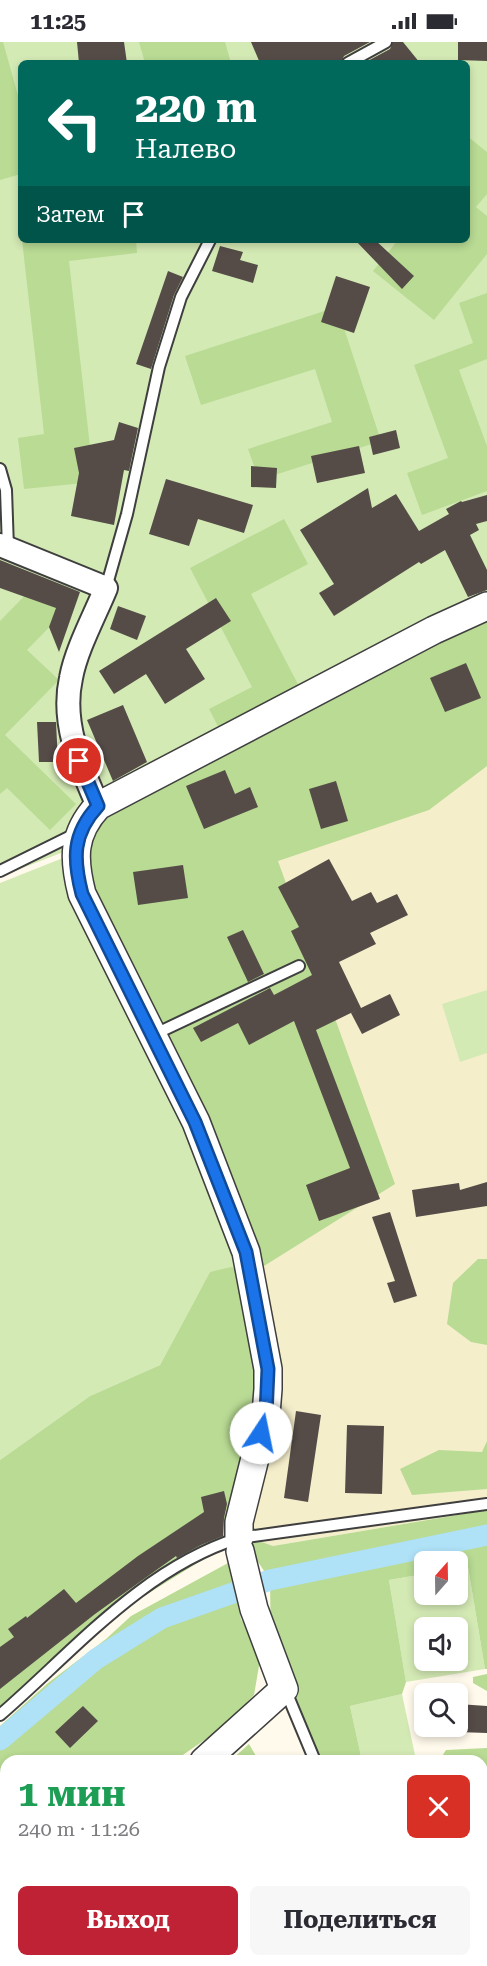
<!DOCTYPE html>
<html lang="ru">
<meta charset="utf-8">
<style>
:root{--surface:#fff;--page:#f7f7f7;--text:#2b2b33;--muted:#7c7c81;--accent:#be2234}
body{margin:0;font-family:"Roboto Serif",serif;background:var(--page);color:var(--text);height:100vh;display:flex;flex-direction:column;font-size:22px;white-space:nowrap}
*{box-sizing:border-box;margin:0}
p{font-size:20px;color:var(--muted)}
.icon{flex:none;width:33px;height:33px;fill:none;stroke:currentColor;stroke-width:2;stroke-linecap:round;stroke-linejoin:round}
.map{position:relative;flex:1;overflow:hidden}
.sheet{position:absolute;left:0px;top:1713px;width:488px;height:212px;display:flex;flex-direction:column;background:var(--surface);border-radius:18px 18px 0 0;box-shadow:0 3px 9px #0003}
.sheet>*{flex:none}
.guide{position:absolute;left:18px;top:18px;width:452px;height:183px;border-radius:9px;box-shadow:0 3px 9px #0003;background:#00695c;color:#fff;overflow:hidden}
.needle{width:39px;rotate:20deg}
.buttons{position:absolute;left:414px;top:1509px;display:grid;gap:12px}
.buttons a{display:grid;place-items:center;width:54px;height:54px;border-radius:9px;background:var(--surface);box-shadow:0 3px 9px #0003;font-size:30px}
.pin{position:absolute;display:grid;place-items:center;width:51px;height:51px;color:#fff;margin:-26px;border:3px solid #fff;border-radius:50%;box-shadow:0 2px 6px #0007}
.me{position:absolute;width:66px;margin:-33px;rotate:11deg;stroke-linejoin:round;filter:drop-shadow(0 0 4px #0008)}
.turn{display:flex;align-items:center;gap:21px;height:126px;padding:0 18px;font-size:27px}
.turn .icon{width:78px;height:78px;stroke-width:2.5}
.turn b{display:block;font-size:42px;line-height:51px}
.then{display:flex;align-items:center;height:57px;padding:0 18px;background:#0003;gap:12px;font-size:22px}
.round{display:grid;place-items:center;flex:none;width:63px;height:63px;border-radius:9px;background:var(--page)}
.overview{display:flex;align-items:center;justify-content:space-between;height:102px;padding:0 18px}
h1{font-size:36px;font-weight:700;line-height:45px;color:#1e9e55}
.primary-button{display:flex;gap:12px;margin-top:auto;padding:12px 18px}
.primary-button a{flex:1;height:69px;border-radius:9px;background:var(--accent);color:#fff;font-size:24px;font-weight:700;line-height:69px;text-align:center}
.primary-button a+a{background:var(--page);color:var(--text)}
.status{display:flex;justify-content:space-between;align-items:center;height:42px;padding:0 30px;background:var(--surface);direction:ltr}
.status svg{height:16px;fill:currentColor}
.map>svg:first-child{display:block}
.farmland{fill:#f5eecb}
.green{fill:#d4eab5;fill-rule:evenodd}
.forest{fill:#b9db94}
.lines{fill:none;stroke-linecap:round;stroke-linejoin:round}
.canal{stroke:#afe1f7;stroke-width:21}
.building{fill:#554c48}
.service-casing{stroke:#3f3f3f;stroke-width:14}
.minor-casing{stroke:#3f3f3f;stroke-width:26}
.tertiary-casing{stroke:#3f3f3f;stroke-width:30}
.service{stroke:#fff;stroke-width:10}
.minor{stroke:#fff;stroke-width:22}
.tertiary{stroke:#fff;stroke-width:27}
.route-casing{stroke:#114b97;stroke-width:15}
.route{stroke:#1a73e8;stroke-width:10}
</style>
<div class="status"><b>11:25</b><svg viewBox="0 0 49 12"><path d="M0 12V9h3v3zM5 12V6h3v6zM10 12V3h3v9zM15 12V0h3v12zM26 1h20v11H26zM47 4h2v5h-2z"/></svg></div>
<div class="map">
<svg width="487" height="1924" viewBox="0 0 487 1924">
<rect width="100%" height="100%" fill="#fffaeb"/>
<path class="farmland" d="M487,567V1468L273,1504L242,1494L102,763Z"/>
<path class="green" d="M0,0H487V567L76,805L0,835ZM21,21H466V198H21Z
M73,812L251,1231L210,1230L160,1323L90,1354L0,1418V841Z
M487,948V1011L460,1020L442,962Z
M468,1525L485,1627L406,1640L389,1538L424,1532V1552H458V1527ZM424,1586H458V1618H424Z
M402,1652L415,1713L386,1719H362L350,1664Z
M482,1809H487V1901L482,1900Z"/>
<path class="forest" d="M0,0H3L21,64V132L0,138Z
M139,0H225L231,21H145Z
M467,94L487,110V152L476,165L487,174V212L434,278L373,229L398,198H466Z
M22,198H136L137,211L69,219L94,440L24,447L18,396L44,392Z
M487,251V317L459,328L487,404V449L422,473L407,431L448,416L414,323L473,301L459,261Z
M337,265L381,399L259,438L248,407L332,380L315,327L201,363L185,314Z
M284,477L308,522L251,552L302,650L222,692L209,667L252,645L190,526Z
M38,540L66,568L27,608L59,638L5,693L76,762L50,788L7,746L0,752V579Z
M487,567V724L429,768L278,819L395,1142L256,1229L272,1340L242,1493L273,1504L487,1468V1627H485L468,1525L458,1527V1520H424V1532L389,1538L406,1640L402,1652L350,1664L362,1719H322L286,1648L271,1613L270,1538L241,1494L89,1588L0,1667V1418L90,1354L160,1323L210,1230L231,1225L251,1231L85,852L76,805L102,763Z
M478,1217H487V1303L471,1300L447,1282L453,1241Z
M487,1399V1447L412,1453L400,1427L439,1408L482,1410Z
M228,1521L241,1577L261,1612L254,1653L225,1684L174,1719H6V1870L0,1875V1684L48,1641L106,1597L131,1574Z
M487,1632V1649L473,1641V1635Z
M249,1702L259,1719H230Z
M487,1706V1739L482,1737V1719H439L446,1708Z
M282,1919L283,1920L286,1918L366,1919L368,1924H101L94,1919Z"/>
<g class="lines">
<path class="canal" d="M0,1698L96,1617L162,1576L270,1538L487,1493"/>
</g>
<path class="building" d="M77,0H124L127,21H79Z
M251,0H370L344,14L341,21H260Z
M393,0H403L420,21H364L390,7Z
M458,0H487V19L458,18Z
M355,198H375L414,234L402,247Z
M220,204L243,210L240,218L258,223L253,241L212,229Z
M168,229L183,235L174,253L151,327L136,322Z
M336,234L370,245L354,291L321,280Z
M119,380L138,386L129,429L124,428L114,483L71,474L79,431L74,406L114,398Z
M396,388L400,406L373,413L369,395Z
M359,404L365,431L317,441L311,414Z
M251,424L277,426L276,446L251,445Z
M166,437L253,463L244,491L198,477L189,504L149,492Z
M368,446L372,466L396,452L419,489L449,472L446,467L461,459L462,460L487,453V479L476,482L479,488L470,493L487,528V548L468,555L445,508L421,522L419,520L334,574L319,551L334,542L300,488Z
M0,518L80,550L59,610L49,585L56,566L0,546Z
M216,556L231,579L186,607L205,637L165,662L146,632L114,652L99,629Z
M118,564L146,574L137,598L110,587Z
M466,621L481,656L445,670L430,636Z
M123,663L147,720L113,739L87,678Z
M37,680H56L58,720H39Z
M225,728L235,752L250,745L258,765L204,787L186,744Z
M336,739L348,779L321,787L309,747Z
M329,817L352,859L371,850L377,861L397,852L408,873L370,891L376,902L339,920L361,966L390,952L400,973L362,992L351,971L357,968L316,988L380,1157L319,1179L306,1143L350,1126L294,979L249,1003L238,981L201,1000L193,986L270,946L274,953L312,933L291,889L299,885L278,845Z
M183,823L188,856L138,863L133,830Z
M243,888L264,932L248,940L227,895Z
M487,1140V1164L416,1175L412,1148L459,1141L460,1148Z
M390,1170L417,1254L394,1261L387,1241L395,1239L372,1175Z
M296,1369L321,1373L308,1460L284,1456Z
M347,1383L384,1384L382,1452L345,1451Z
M224,1449L227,1462L224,1476L223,1494L201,1503L177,1516L176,1514L95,1572L0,1647V1605L14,1595L8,1587L26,1574L27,1576L64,1547L76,1561L138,1514L204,1470L201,1455Z
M458,1662L487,1664V1691L458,1690Z
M83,1664L98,1679L70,1706L55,1690Z"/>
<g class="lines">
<defs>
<path id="service" d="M348,21L386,0
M0,427L6,448L8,506
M106,546L127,472L159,325L181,255L210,198
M0,829L77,791
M153,993L299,924
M285,1647L315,1719
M0,1673C74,1609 143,1526 239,1496L487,1462
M81,1918L88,1924
M397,1918L399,1924"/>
<path id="minor" d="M0,503L106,546C95,573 76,608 71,636C61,681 80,723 98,764"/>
<path id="tertiary" d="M239,1496V1480L266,1372L268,1347V1327L246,1210L196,1080L82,852C73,817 72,792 98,764L434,588L487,564
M204,1719L284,1647L254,1567L240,1509
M0,1903L6,1897"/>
</defs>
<use href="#service" class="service-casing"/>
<use href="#minor" class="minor-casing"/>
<use href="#tertiary" class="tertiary-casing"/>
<use href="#service" class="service"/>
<use href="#minor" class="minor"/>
<use href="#tertiary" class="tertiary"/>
</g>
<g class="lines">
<defs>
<path id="route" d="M79,719L98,764C72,792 73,817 82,852L195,1080L246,1210L268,1327L266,1372L261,1391"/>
</defs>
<use href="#route" class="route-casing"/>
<use href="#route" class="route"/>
</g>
</svg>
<div class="buttons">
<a><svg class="needle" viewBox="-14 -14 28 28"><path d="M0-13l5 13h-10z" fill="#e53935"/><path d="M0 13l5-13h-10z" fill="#7c7c81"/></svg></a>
<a><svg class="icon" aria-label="sound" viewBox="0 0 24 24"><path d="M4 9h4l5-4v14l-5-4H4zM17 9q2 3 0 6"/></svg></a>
<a><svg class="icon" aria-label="search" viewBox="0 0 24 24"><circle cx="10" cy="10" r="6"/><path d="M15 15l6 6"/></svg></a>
</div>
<div class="pin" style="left:79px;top:719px;background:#d93025"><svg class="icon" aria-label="arrive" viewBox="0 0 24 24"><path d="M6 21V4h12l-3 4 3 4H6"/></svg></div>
<svg class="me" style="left:261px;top:1391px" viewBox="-20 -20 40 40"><circle r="19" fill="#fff"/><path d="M0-13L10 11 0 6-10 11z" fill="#1a73e8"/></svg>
<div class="guide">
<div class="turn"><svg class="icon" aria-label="left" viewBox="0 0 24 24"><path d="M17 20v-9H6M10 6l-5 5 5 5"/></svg><div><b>220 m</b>Налево</div></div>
<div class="then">Затем<svg class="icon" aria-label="arrive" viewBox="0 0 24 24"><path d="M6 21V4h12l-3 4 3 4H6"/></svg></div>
</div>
<section class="sheet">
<div class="overview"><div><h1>1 мин</h1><p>240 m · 11:26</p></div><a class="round" style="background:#d93025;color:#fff"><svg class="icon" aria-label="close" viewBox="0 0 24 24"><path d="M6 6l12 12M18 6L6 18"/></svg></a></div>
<div class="primary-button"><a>Выход</a><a>Поделиться</a></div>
</section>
</div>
